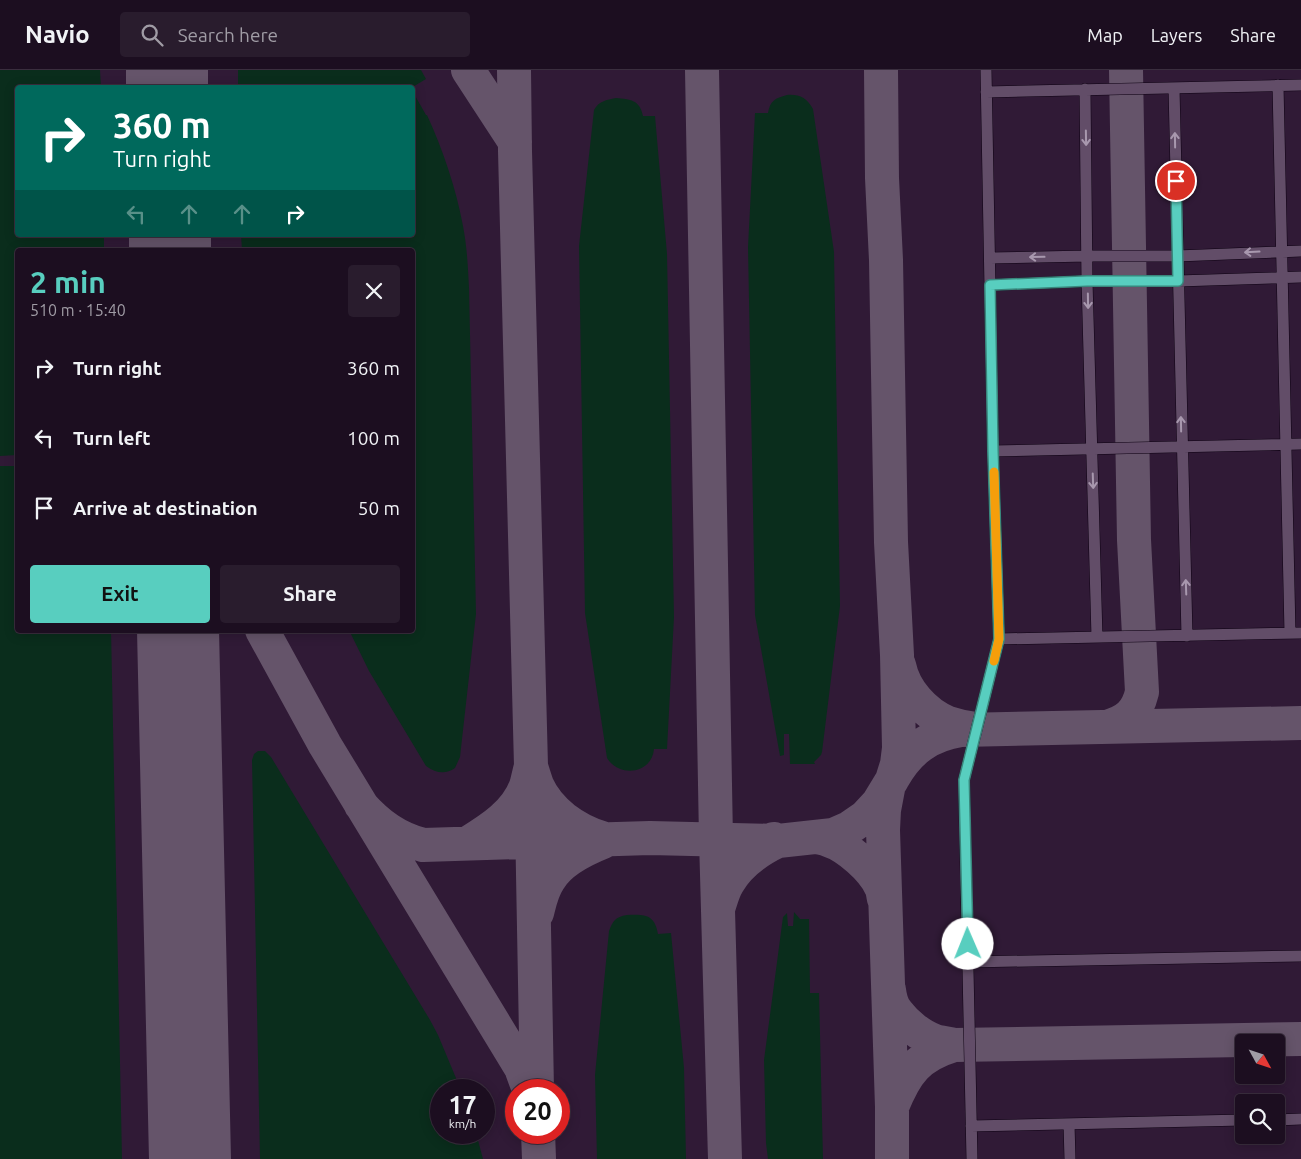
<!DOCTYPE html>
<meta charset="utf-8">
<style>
:root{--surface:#1c0e20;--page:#291c2d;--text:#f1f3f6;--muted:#a09ca5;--line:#3a2e3e;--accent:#58cebf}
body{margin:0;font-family:Ubuntu,sans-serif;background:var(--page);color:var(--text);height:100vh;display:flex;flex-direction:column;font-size:19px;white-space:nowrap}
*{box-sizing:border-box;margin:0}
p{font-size:16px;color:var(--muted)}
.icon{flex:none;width:28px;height:28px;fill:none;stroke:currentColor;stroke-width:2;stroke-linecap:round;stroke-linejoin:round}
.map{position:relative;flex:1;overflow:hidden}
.drawer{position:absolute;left:15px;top:178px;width:400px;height:385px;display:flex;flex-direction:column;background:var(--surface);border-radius:5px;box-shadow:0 2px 12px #0003,0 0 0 1px var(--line)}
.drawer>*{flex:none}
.top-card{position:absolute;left:15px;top:15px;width:400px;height:152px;border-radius:5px;box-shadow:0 2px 12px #0003,0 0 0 1px var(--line);background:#00695c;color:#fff;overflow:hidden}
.needle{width:32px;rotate:130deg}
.fabs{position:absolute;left:1235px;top:964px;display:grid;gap:10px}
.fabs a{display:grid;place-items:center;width:50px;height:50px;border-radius:5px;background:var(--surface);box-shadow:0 2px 12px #0003,0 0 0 1px var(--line);font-size:25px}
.speed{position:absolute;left:430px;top:1009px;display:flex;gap:10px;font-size:25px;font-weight:700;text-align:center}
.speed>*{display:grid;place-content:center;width:65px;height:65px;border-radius:50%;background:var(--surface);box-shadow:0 2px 12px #0003,0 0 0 1px var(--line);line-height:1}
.speed small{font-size:12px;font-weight:400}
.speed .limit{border:8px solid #d22;background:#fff;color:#111}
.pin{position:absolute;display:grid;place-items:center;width:42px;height:42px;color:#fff;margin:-21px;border:2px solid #fff;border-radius:50%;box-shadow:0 1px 5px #0007}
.me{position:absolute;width:55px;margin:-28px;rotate:359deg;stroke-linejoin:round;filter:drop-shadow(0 0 4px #0008)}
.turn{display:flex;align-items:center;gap:18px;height:105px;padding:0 15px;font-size:22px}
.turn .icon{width:65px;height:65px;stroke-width:2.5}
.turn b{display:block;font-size:35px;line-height:42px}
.lanes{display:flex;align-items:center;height:48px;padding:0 15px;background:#0003;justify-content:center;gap:25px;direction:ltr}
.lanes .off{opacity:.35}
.round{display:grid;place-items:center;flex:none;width:52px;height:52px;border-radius:5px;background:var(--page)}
.headline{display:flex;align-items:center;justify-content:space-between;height:85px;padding:0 15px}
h1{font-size:30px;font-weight:700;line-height:38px;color:var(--accent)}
.action{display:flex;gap:10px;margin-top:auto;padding:10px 15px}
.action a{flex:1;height:58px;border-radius:5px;background:var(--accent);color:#111;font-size:20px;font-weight:700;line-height:58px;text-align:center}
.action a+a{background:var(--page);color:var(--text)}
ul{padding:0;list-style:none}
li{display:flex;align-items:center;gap:15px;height:70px;padding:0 15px}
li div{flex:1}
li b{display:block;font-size:19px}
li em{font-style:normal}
header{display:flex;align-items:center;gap:30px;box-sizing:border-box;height:70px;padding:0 25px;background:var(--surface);border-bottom:1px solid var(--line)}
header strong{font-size:24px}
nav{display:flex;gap:28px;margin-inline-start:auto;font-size:18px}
.search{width:350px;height:45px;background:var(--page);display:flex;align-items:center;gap:12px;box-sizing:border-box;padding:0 18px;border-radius:5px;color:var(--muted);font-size:19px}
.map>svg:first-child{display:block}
.built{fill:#301a36;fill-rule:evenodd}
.green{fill:#0a2d1c}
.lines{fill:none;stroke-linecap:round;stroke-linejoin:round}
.taxiway{stroke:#65546a;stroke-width:34}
.runway{stroke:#65546a;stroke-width:82}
.minor-casing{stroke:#0d0112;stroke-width:12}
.minor{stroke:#624d68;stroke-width:11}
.oneway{stroke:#a898ae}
.route-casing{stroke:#39867c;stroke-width:12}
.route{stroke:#58cebf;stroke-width:9}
.slow{stroke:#f59e0b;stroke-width:9}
</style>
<header>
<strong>Navio</strong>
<div class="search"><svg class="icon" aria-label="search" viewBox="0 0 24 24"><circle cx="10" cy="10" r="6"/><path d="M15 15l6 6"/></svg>Search here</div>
<nav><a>Map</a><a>Layers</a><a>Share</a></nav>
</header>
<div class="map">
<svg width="1301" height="1089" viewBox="0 0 1301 1089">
<rect width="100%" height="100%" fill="#25132a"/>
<path class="built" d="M0,0H1301V1089H0ZM18,18H412V165H18ZM18,180H412V560H18ZM1244,972H1276V1005H1244ZM441,1020H484V1062H441ZM516,1020H559V1062H516ZM1244,1032H1276V1065H1244Z"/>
<path class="green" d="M0,0H100L101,17L18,18V165H104V180H18L17,385L0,386Z
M238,0H421L426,9L411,18H238Z
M413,22L426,45H427C443,80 456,118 463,156C467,177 468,197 469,218L476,544L460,687L455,698C445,705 436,703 426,696L369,601L349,560H412V180H242L241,165H412Z
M787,25C799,24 807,28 813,39L834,182L840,536L822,682L821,685L814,692L815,694H790L789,664H784V685L780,686L755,545L748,177L755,43H768C770,31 775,28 787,25Z
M616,28C630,29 640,30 643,46H655L667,184L674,547L667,679H654C652,704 619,708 607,688L585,543L579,176L594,40C599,31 606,30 616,28Z
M0,396H17L18,560H111L122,1089H0Z
M258,681H265L271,687L430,950L438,965L461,1020H441V1062L476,1063L483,1089H260L252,690L254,684Z
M794,842L800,849H809L810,923H819L823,1089H768L766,1073L764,990L783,847L787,843L788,856H793Z
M627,845C644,844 655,844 658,864L671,863L684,998L686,1089H597L595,1005L609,861C613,851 615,847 627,845Z"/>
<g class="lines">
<path class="taxiway" d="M468,0L515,72
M514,0L515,81L531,696L537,1020
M702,0L716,769L725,1089
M262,560L325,675L521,998L529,1020
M899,595C904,620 924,643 948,653C957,656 966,658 975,659
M1107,657C1127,651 1137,643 1142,622L1134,470L1126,0
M893,708C909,680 929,665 961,660L1301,653
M888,719L884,740L883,760L892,1037V1089
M361,735C379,755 397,768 423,775L650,768L778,771L833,765L849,758L865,747L878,733L892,710L897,694L899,678L897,585L891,472L886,190L882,108L881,0
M816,767C820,768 824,768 828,770C847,776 873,799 881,817C883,821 883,825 884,829
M468,773C491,759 516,743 526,716C528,709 529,703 531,696C533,703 535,709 537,715C549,742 576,760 602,768
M718,839C721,830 723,821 728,813C739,794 759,780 778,771L774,769
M537,843C540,831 542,820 549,810C560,791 583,780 603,772
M889,920C890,928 892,936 897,942C906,954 921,966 935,971C941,973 948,973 954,975C918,986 906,1002 892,1037
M954,975L1301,969
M538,1062L539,1089"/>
<path class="runway" d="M167,0V18
M170,165V180
M178,560L190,1089"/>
<defs>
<path id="minor" d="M1278,15L1290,563
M1174,18L1187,566
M1085,19L1087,211L1097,567
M986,22L1301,15
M990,188L1088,186H1177L1301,181
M990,215L1087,211H1178L1301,207
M993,381L1301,374
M999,569L1301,563
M968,892L1301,886
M1276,1050L1301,1049
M1069,1054L1070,1089
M971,1056L1244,1050
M972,1089L964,710L999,569L993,381L986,0"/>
</defs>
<use href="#minor" class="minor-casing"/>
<use href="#minor" class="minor"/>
</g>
<defs><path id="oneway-shaft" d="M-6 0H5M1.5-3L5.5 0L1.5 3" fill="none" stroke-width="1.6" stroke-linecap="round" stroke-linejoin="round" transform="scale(1.25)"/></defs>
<g class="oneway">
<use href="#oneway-shaft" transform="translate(1086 68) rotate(89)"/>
<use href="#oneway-shaft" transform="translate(1175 70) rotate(-91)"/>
<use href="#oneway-shaft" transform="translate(1252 182) rotate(177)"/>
<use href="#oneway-shaft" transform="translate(1037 187) rotate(179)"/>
<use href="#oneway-shaft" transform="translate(1088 231) rotate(89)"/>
<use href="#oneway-shaft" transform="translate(1181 354) rotate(-91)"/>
<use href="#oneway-shaft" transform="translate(1093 411) rotate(88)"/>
<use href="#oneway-shaft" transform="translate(1186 517) rotate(-92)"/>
</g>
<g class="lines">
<defs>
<path id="route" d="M968,874L964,710L999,569L993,381L990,215L1087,211H1178L1176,111"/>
</defs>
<use href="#route" class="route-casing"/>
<use href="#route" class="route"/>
<path class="slow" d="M994,591L999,569L994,402"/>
</g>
</svg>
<div class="fabs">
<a><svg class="needle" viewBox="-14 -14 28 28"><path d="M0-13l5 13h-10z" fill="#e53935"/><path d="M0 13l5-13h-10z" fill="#a09ca5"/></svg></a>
<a><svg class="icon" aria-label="search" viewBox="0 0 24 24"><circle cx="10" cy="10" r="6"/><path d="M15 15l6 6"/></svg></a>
</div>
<div class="speed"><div>17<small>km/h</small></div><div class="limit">20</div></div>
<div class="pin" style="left:1176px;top:111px;background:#d93025"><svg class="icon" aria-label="arrive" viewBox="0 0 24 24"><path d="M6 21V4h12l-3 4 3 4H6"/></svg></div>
<svg class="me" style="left:968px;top:874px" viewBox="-20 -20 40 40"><circle r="19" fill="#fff"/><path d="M0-13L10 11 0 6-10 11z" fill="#58cebf"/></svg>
<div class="top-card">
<div class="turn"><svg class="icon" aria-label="right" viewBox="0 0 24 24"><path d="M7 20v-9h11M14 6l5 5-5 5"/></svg><div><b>360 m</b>Turn right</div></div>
<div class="lanes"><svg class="icon off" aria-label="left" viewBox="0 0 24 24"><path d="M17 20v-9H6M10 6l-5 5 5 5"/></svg><svg class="icon off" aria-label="ahead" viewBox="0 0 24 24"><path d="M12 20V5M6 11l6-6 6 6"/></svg><svg class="icon off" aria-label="ahead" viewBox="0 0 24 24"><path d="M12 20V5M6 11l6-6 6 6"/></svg><svg class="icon" aria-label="right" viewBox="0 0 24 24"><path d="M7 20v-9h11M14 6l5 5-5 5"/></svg></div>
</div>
<section class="drawer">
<div class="headline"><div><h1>2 min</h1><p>510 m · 15:40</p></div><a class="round"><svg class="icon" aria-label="close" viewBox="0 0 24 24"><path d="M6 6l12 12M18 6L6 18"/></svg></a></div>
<ul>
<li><svg class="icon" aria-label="right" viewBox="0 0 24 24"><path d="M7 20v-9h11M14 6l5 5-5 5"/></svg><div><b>Turn right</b></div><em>360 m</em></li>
<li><svg class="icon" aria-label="left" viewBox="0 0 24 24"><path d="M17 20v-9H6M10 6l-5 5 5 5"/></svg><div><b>Turn left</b></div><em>100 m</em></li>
<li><svg class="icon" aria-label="arrive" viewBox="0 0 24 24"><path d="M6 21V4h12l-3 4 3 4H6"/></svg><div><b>Arrive at destination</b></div><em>50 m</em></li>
</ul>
<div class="action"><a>Exit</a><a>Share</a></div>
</section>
</div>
